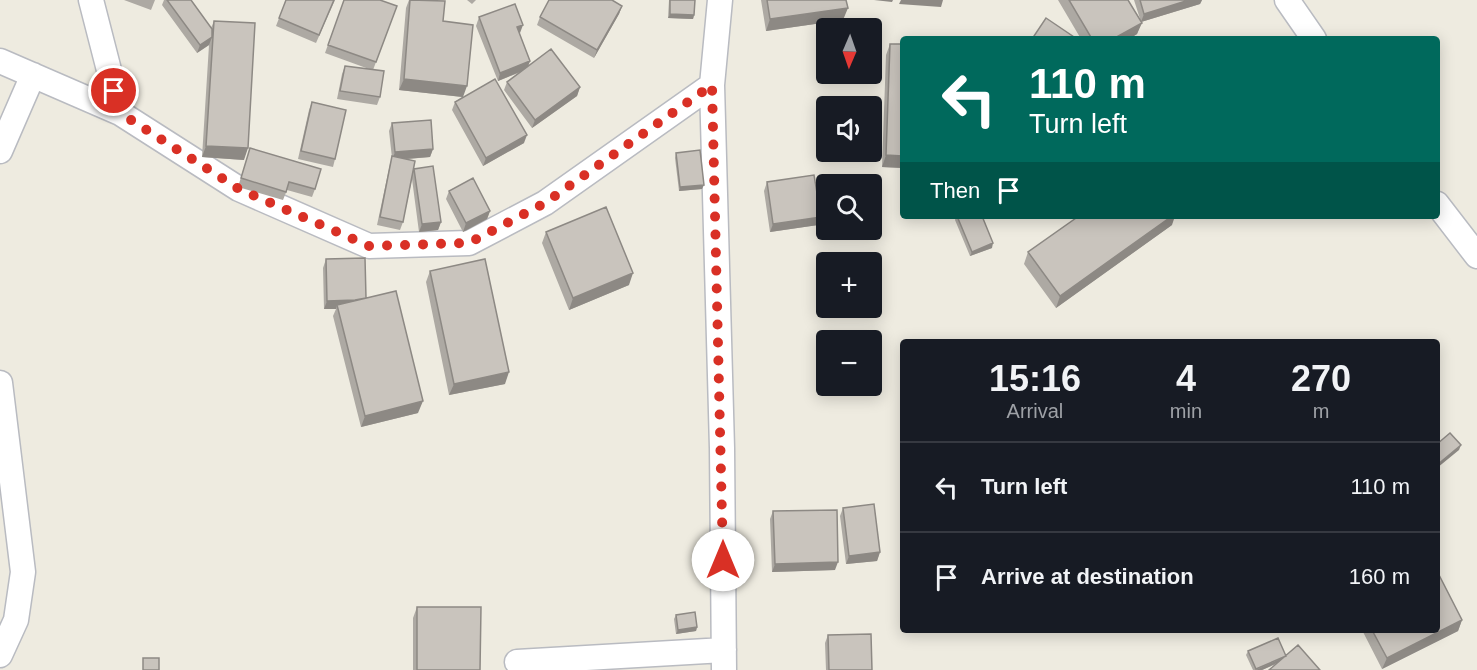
<!DOCTYPE html>
<meta charset="utf-8">
<style>
:root{--surface:#171b24;--page:#242831;--text:#f1f3f6;--muted:#9ea1a6;--line:#363941}
body{margin:0;font-family:Arial,sans-serif;background:var(--page);color:var(--text);height:100vh;display:flex;flex-direction:column;font-size:22px;white-space:nowrap}
*{box-sizing:border-box;margin:0}
p{font-size:20px;color:var(--muted)}
.icon{flex:none;width:33px;height:33px;fill:none;stroke:currentColor;stroke-width:2;stroke-linecap:round;stroke-linejoin:round}
.map{position:relative;flex:1;overflow:hidden}
.details{position:absolute;left:900px;top:339px;width:540px;height:294px;display:flex;flex-direction:column;background:var(--surface);border-radius:6px;box-shadow:0 3px 15px #0003}
.details>*{flex:none}
.hud{position:absolute;left:900px;top:36px;width:540px;height:183px;border-radius:6px;box-shadow:0 3px 15px #0003;background:#00695c;color:#fff;overflow:hidden}
.needle{width:39px;rotate:182deg}
.controls{position:absolute;left:816px;top:18px;display:grid;gap:12px}
.controls a{display:grid;place-items:center;width:66px;height:66px;border-radius:6px;background:var(--surface);box-shadow:0 3px 15px #0003;font-size:30px}
.pin{position:absolute;display:grid;place-items:center;width:51px;height:51px;color:#fff;margin:-26px;border:3px solid #fff;border-radius:50%;box-shadow:0 2px 6px #0007}
.me{position:absolute;width:66px;margin:-33px;rotate:0deg;stroke-linejoin:round;filter:drop-shadow(0 0 4px #0008)}
.turn{display:flex;align-items:center;gap:21px;height:126px;padding:0 30px;font-size:27px}
.turn .icon{width:78px;height:78px;stroke-width:2.5}
.turn b{display:block;font-size:42px;line-height:51px}
.then{display:flex;align-items:center;height:57px;padding:0 30px;background:#0003;gap:12px;font-size:22px}
.eta{display:flex;justify-content:space-evenly;align-items:center;height:102px;text-align:center}
.eta b{font-size:36px;font-weight:600;line-height:42px}
ul{padding:0;list-style:none}
li{display:flex;align-items:center;gap:18px;height:90px;padding:0 30px;border-top:2px solid var(--line)}
li div{flex:1}
li b{display:block;font-size:22px}
li em{font-style:normal}
.map>svg:first-child{display:block}
.lines{fill:none;stroke-linecap:round;stroke-linejoin:round}
.street-casing{stroke:#b9bbc1;stroke-width:27}
.street{stroke:#fff;stroke-width:24}
.wall{fill:#ada9a3}
.shaded-wall{fill:#8d8984}
.building{fill:#c9c4bd;stroke:#8d8984;stroke-width:1.5}
.route{stroke:#d93025;stroke-width:10;stroke-dasharray:0 18}
</style>
<div class="map">
<svg width="1477" height="670" viewBox="0 0 1477 670">
<rect width="100%" height="100%" fill="#eeebe0"/>
<g class="lines">
<defs>
<path id="street" d="M91,0L120,113L239,189L369,246L469,243L545,203L712,85L720,0
M1287,0L1314,39
M0,61L120,113
M712,85L722,448L724,670
M0,151L33,75
M1437,204L1477,256
M0,383L23,572L16,620L0,655
M517,662L724,650"/>
</defs>
<use href="#street" class="street-casing"/>
<use href="#street" class="street"/>
</g>
<path class="wall" d="M124,0H155L151,10Z
M164,0H191L211,28L214,21L244,160L202,157L209,45L197,53L162,5Z
M286,0H335L316,43L276,26Z
M344,0L397,6L373,70L380,97L377,105L337,99L342,74L345,66L369,69L325,53Z
M409,0H437L463,97L524,143L483,166L452,110L455,102L462,97L399,90L406,8Z
M467,0H476L472,4Z
M669,0H695L694,15L693,19L668,18Z
M761,0H846L843,20L766,31Z
M1058,0H1128L1141,22L1134,0H1202L1200,4L1141,22L1137,34L1129,39H1081Z
M622,6L619,14L594,58L537,25L540,17Z
M479,17L520,33H519L530,61L528,66L580,87L577,96L532,128L504,90L507,82L521,72L498,81L476,26Z
M890,44H903V168L882,167L886,55Z
M312,102L335,159L333,167L298,159L309,110Z
M392,123L433,149L430,157L408,159L414,169L441,222L438,230L419,232L412,179L403,222L400,230L377,225L390,164L392,158L389,131Z
M250,148L315,189L312,197L287,190L283,200L238,187Z
M676,153L702,189L679,191L675,158Z
M767,182L821,217L818,225L770,232L764,191Z
M449,191L490,211L487,219L463,232L446,199Z
M956,216L992,248L970,256L955,220Z
M1172,225L1056,308L1024,264L1028,252Z
M546,232L629,285L569,310L542,243Z
M326,259L366,298L418,413L361,427L333,316L336,309H324L323,268Z
M430,271L505,384L449,395L426,282Z
M843,508L880,552L877,561L846,564L840,516Z
M773,511L835,570L772,572L770,519Z
M417,607L480,670H413V618Z
M676,615L697,627L696,631L676,634L674,619Z
M1462,620L1458,631L1382,669L1362,630H1437Z
M828,635L872,670H826L825,643Z
M1248,651L1276,664L1262,670H1253L1246,655Z"/>
<path class="shaded-wall" d="M874,0H893L892,2Z
M901,0H943L941,7L899,4Z
M1189,0H1202L1200,4L1141,22L1144,14Z
M622,6L619,14L594,58L597,50Z
M848,8L843,20L766,31L770,19Z
M670,14L694,15L693,19L668,18Z
M1142,23L1137,34L1129,39H1113Z
M523,25L520,33L514,35L517,27Z
M212,37L209,45L197,53L200,45Z
M530,61L527,69L498,81L500,73Z
M404,79L467,86L463,97L399,90Z
M580,87L577,96L532,128L535,120Z
M527,135L524,143L483,166L486,158Z
M206,146L248,148L244,160L202,157Z
M433,149L430,157L392,160L395,152Z
M886,155L903,156V168L882,167Z
M704,185L702,189L679,191L680,187Z
M490,211L487,219L463,232L466,223Z
M1172,216H1175L1172,225L1056,308L1060,296Z
M821,217L818,225L770,232L773,224Z
M441,222L438,230L419,232L422,224Z
M993,243L992,248L970,256L972,252Z
M633,273L629,285L569,310L573,298Z
M366,300L337,305L336,309H324L327,301Z
M509,372L505,384L449,395L454,384Z
M423,401L418,413L361,427L365,416Z
M1461,445L1459,450L1437,468V465Z
M880,552L877,561L846,564L849,556Z
M838,562L835,570L772,572L775,564Z
M1462,620L1458,631L1382,669L1387,658Z
M697,627L696,631L676,634L678,630Z
M1286,656L1284,660L1262,670H1256Z"/>
<path class="building" d="M167,0H191L212,29V37L200,45Z
M286,0H334L319,35L279,18Z
M344,0H380L397,6L376,62L328,45Z
M410,0L445,1L443,21L473,25L467,86L404,79Z
M549,0H612L622,6L597,50L540,17Z
M670,0H695L694,15L670,14Z
M767,0H846L848,8L770,19Z
M1069,0H1128L1142,23L1113,39H1092Z
M1140,0H1189L1144,14Z
M515,4L523,25L517,27L530,61L500,73L479,17Z
M1046,18L1077,39H1032Z
M214,21L255,23L248,148L206,146Z
M890,44H903V156L886,155Z
M551,49L580,87L535,120L507,82Z
M345,66L384,71L380,97L340,91Z
M495,79L527,135L486,158L455,102Z
M312,102L346,110L335,159L301,151Z
M431,120L433,149L395,152L392,123Z
M250,148L321,169L315,189L289,182L286,192L241,178Z
M700,150L704,185L680,187L676,153Z
M392,156L415,161L403,222L380,217Z
M433,166L441,222L422,224L414,169Z
M814,175L821,217L773,224L767,182Z
M473,178L490,211L466,223L449,191Z
M606,207L633,273L573,298L546,232Z
M957,216H982L993,243L972,252Z
M1079,216H1172L1060,296L1028,252Z
M365,258L366,298L355,300L327,301L326,259Z
M485,259L509,372L454,384L430,271Z
M396,291L423,401L365,416L337,305Z
M1450,433L1461,445L1437,465V444Z
M874,504L880,552L849,556L843,508Z
M837,510L838,562L775,564L773,511Z
M1437,571L1462,620L1387,658L1372,630H1437Z
M417,607H481L480,670H417Z
M695,612L697,627L678,630L676,615Z
M871,634L872,670H829L828,635Z
M1278,638L1286,656L1256,669L1248,651Z
M1298,645L1320,670H1269Z
M143,658H159V670H143Z"/>
<g class="lines">
<path class="route" d="M114,91L120,113L239,189L369,246L469,243L545,203L712,85L723,560"/>
</g>
</svg>
<div class="controls">
<a><svg class="needle" viewBox="-14 -14 28 28"><path d="M0-13l5 13h-10z" fill="#e53935"/><path d="M0 13l5-13h-10z" fill="#9ea1a6"/></svg></a>
<a><svg class="icon" aria-label="sound" viewBox="0 0 24 24"><path d="M4 9h4l5-4v14l-5-4H4zM17 9q2 3 0 6"/></svg></a>
<a><svg class="icon" aria-label="search" viewBox="0 0 24 24"><circle cx="10" cy="10" r="6"/><path d="M15 15l6 6"/></svg></a>
<a>+</a>
<a>−</a>
</div>
<div class="pin" style="left:114px;top:91px;background:#d93025"><svg class="icon" aria-label="arrive" viewBox="0 0 24 24"><path d="M6 21V4h12l-3 4 3 4H6"/></svg></div>
<svg class="me" style="left:723px;top:560px" viewBox="-20 -20 40 40"><circle r="19" fill="#fff"/><path d="M0-13L10 11 0 6-10 11z" fill="#d93025"/></svg>
<div class="hud">
<div class="turn"><svg class="icon" aria-label="left" viewBox="0 0 24 24"><path d="M17 20v-9H6M10 6l-5 5 5 5"/></svg><div><b>110 m</b>Turn left</div></div>
<div class="then">Then<svg class="icon" aria-label="arrive" viewBox="0 0 24 24"><path d="M6 21V4h12l-3 4 3 4H6"/></svg></div>
</div>
<section class="details">
<div class="eta">
<div><b>15:16</b><p>Arrival</p></div>
<div><b>4</b><p>min</p></div>
<div><b>270</b><p>m</p></div>
</div>
<ul>
<li><svg class="icon" aria-label="left" viewBox="0 0 24 24"><path d="M17 20v-9H6M10 6l-5 5 5 5"/></svg><div><b>Turn left</b></div><em>110 m</em></li>
<li><svg class="icon" aria-label="arrive" viewBox="0 0 24 24"><path d="M6 21V4h12l-3 4 3 4H6"/></svg><div><b>Arrive at destination</b></div><em>160 m</em></li>
</ul>
</section>
</div>
